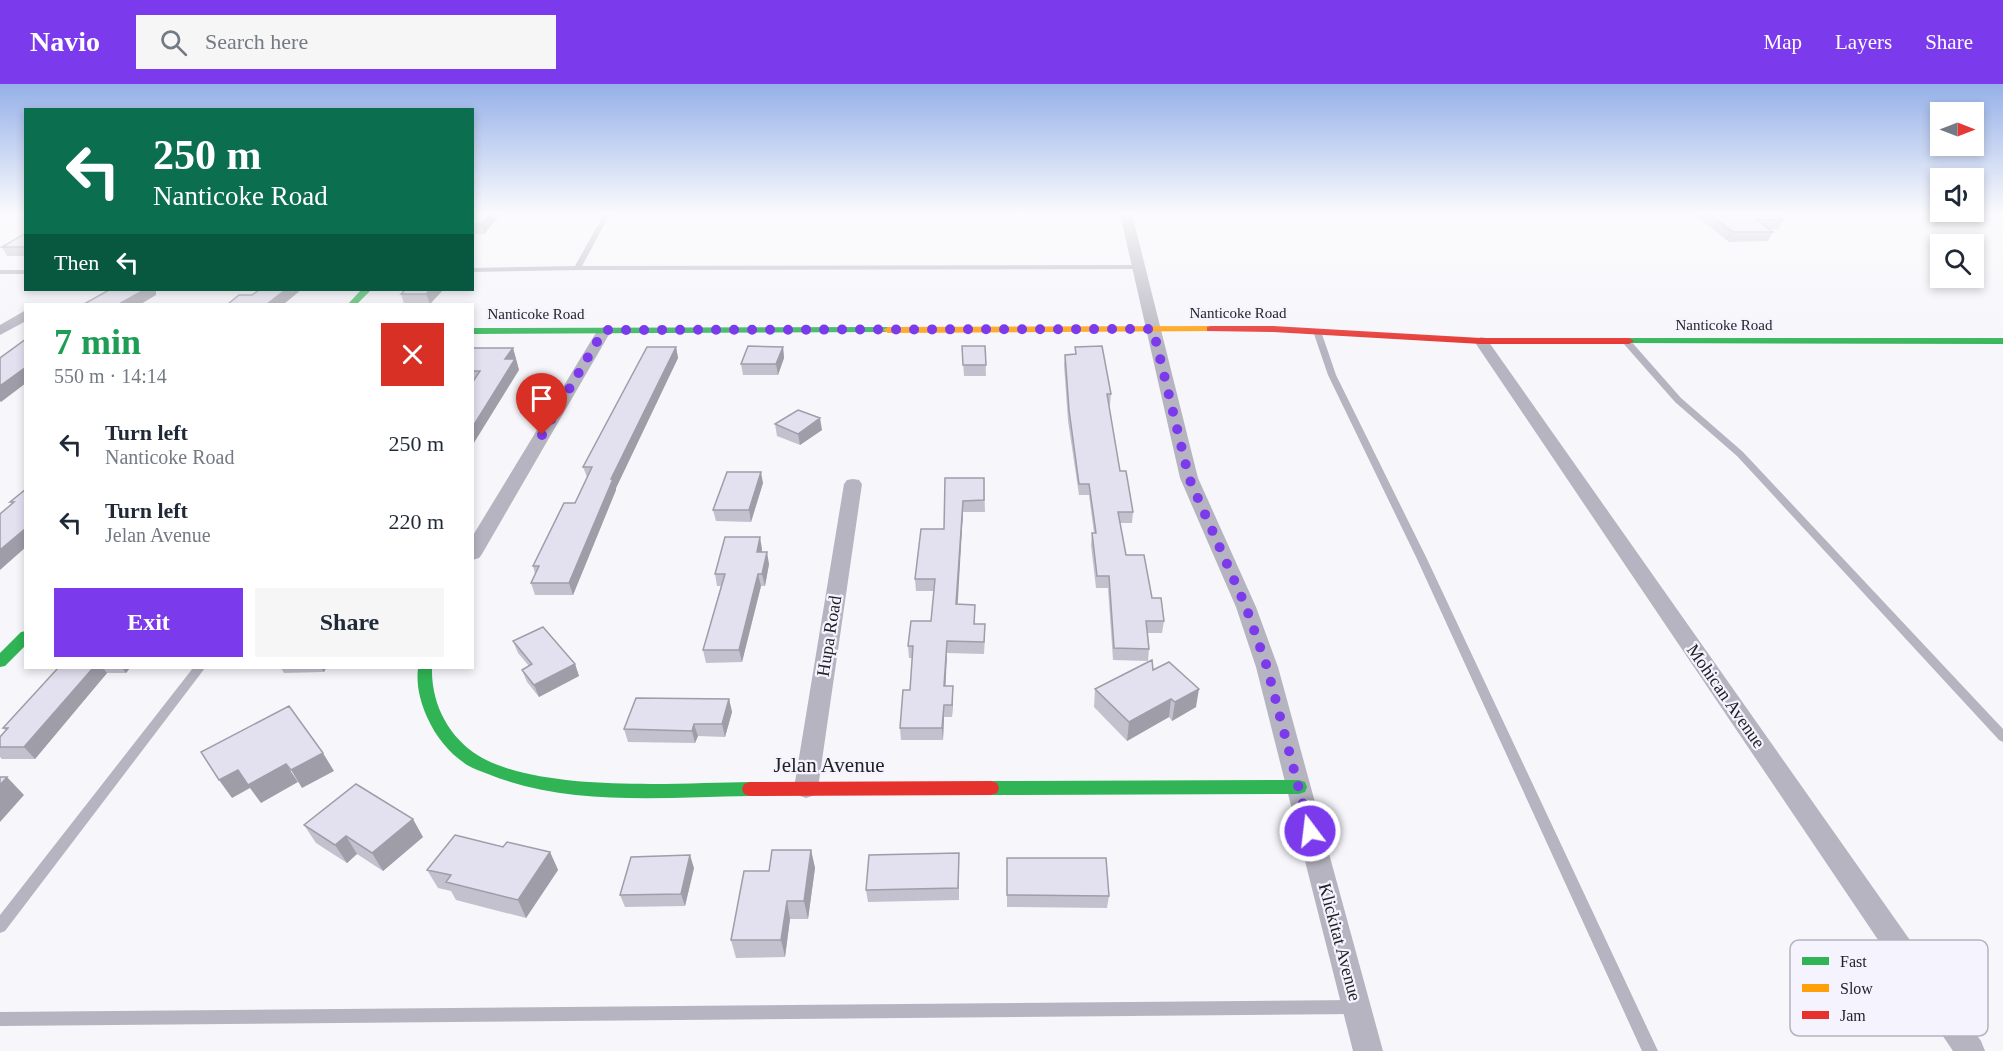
<!DOCTYPE html>
<meta charset="utf-8">
<style>
:root{--surface:#fff;--page:#f6f6f7;--text:#1f2937;--muted:#747a83;--accent:#7c3aed}
body{margin:0;font-family:"Times New Roman",serif;background:var(--page);color:var(--text);height:100vh;display:flex;flex-direction:column;font-size:22px;white-space:nowrap}
*{box-sizing:border-box;margin:0}
p{font-size:20px;color:var(--muted)}
.icon{flex:none;width:33px;height:33px;fill:none;stroke:currentColor;stroke-width:2;stroke-linecap:round;stroke-linejoin:round}
.map{position:relative;flex:1;overflow:hidden}
.details{position:absolute;left:24px;top:219px;width:450px;height:366px;display:flex;flex-direction:column;background:var(--surface);border-radius:0px;box-shadow:0 3px 9px #0003}
.details>*{flex:none}
.hud{position:absolute;left:24px;top:24px;width:450px;height:183px;border-radius:0px;box-shadow:0 3px 9px #0003;background:#0b6e4f;color:#fff;overflow:hidden}
.needle{width:39px;rotate:90deg}
.tools{position:absolute;left:1930px;top:18px;display:grid;gap:12px}
.tools a{display:grid;place-items:center;width:54px;height:54px;border-radius:0px;background:var(--surface);box-shadow:0 3px 9px #0003;font-size:30px}
.pin{position:absolute;display:grid;place-items:center;width:51px;height:51px;color:#fff;margin:-62px -26px;border-radius:50% 50% 50% 0;rotate:-45deg;box-shadow:0 0 6px #0007}
.pin .icon{rotate:45deg}
.me{position:absolute;width:66px;margin:-33px;rotate:345deg;stroke-linejoin:round;filter:drop-shadow(0 0 4px #0008)}
.turn{display:flex;align-items:center;gap:21px;height:126px;padding:0 30px;font-size:27px}
.turn .icon{width:78px;height:78px;stroke-width:2.5}
.turn b{display:block;font-size:42px;line-height:51px}
.then{display:flex;align-items:center;height:57px;padding:0 30px;background:#0003;gap:12px;font-size:22px}
.round{display:grid;place-items:center;flex:none;width:63px;height:63px;border-radius:0px;background:var(--page)}
.summary{display:flex;align-items:center;justify-content:space-between;height:102px;padding:0 30px}
h1{font-size:36px;font-weight:600;line-height:45px;color:#1e9e55}
.cta{display:flex;gap:12px;margin-top:auto;padding:12px 30px}
.cta a{flex:1;height:69px;border-radius:0px;background:var(--accent);color:#fff;font-size:24px;font-weight:600;line-height:69px;text-align:center}
.cta a+a{background:var(--page);color:var(--text)}
ul{padding:0;list-style:none}
li{display:flex;align-items:center;gap:18px;height:78px;padding:0 30px}
li div{flex:1}
li b{display:block;font-size:22px}
li em{font-style:normal}
header{display:flex;align-items:center;gap:36px;box-sizing:border-box;height:84px;padding:0 30px;background:var(--accent);color:#fff}
header strong{font-size:28px}
nav{display:flex;gap:33px;margin-inline-start:auto;font-size:21px}
.search{width:420px;height:54px;background:var(--page);display:flex;align-items:center;gap:15px;box-sizing:border-box;padding:0 21px;border-radius:0px;color:var(--muted);font-size:22px}
.map>svg:first-child{display:block}
.lines{fill:none;stroke-linecap:round;stroke-linejoin:round}
.lane{fill:#b6b4c0;fill-rule:evenodd}
.street{fill:#b6b4c0;fill-rule:evenodd}
.fast{fill:#30b455;fill-rule:evenodd}
.slow{fill:#ff9f0a;fill-rule:evenodd}
.jam{fill:#e5322d;fill-rule:evenodd}
.wall{fill:#c3c1ce}
.shaded-wall{fill:#9f9da8}
.building{fill:#e3e0f0;stroke:#9f9da8;stroke-width:1.5}
.route{stroke:#7c3aed;stroke-width:10;stroke-dasharray:0 18}
.labels{text-anchor:middle;stroke-width:4.5;stroke-linejoin:round;paint-order:stroke}
.far-street-label{font-size:15px;fill:#201f24;stroke:#f5f3fe}
.street-label{font-size:18px;fill:#201f24;stroke:#f5f3fe}
.near-street-label{font-size:21px;fill:#201f24;stroke:#f5f3fe}
.key{fill:#f5f3fe;stroke:#b5b3bd;stroke-width:1.5}
.key-label{font-size:16px;fill:#201f24}
</style>
<header>
<strong>Navio</strong>
<div class="search"><svg class="icon" aria-label="search" viewBox="0 0 24 24"><circle cx="10" cy="10" r="6"/><path d="M15 15l6 6"/></svg>Search here</div>
<nav><a>Map</a><a>Layers</a><a>Share</a></nav>
</header>
<div class="map">
<svg width="2003" height="967" viewBox="0 0 2003 967">
<rect width="100%" height="100%" fill="#f6f6fb"/>
<g class="lines">
<path class="lane" d="M604,130H610L582,182L1138,181L1142,183L1138,185L577,186L472,188V184L575,182Z
M0,186H26V190H0Z
M1314,245H1317L1321,247L1336,291L1427,475L1658,967H1642L1417,475L1328,291L1313,247Z
M1623,255H1629L1681,314L1743,368L2003,645V658L1999,656L1737,372L1675,318L1623,259Z
M193,584H205L5,847L0,849V831Z
M1356,916L1361,918L1364,923L1361,928L1356,930L0,942V928Z"/>
<path class="street" d="M1120,130H1132L1198,394L1256,523L1278,583L1383,967H1353L1256,583L1236,523L1180,394Z
M26,226V237L0,251V241Z
M604,243L611,247L482,470L479,474L472,476V453L597,247Z
M1481,253L1486,254L1981,957L1985,967H1953L1474,257Z
M853,395L859,396L862,400L818,704L815,711L806,714L797,711L794,704L844,400L847,396Z"/>
<path class="fast" d="M361,206H371L357,220H348Z
M888,243L892,244V248L472,250V244Z
M1629,254H2003V260L1625,259V255Z
M26,547V561L5,582L0,583V569L21,548Z
M418,584H432C431,620 449,654 479,672C541,709 678,699 750,698L756,700L758,705L756,710L750,712C665,713 569,723 488,690C481,687 474,685 467,681C449,669 436,653 427,633C420,617 416,601 418,584Z
M1299,696L1305,698L1307,703L1305,708L1299,710L991,711L985,709L983,704L985,699L991,697Z"/>
<path class="slow" d="M1211,242L1215,243V247L888,249L883,246L888,243Z"/>
<path class="jam" d="M1211,242H1273L1481,254H1629L1634,257L1629,260H1481L1273,248L1207,247V243Z
M991,697L997,699L999,704L997,709L991,711L750,712L744,710L742,705L744,700L750,698Z"/>
</g>
<path class="wall" d="M472,130H498L499,132L484,150H472Z
M1694,130H1775L1783,136L1779,145H1769L1773,148L1768,157L1729,158Z
M26,149V172H7L2,163Z
M405,206H443L430,220H404L401,210Z
M962,262H985L986,292H964Z
M676,263L678,274L616,404V406L573,511H535L531,499L535,490L533,482L575,419L587,393L583,383Z
M783,263L784,274L778,291H743L741,280Z
M1075,263L1111,310L1110,321H1109L1120,387L1133,428L1132,439H1120L1126,471L1152,514L1164,537L1162,549H1148L1149,565L1148,577L1113,576L1108,504H1096L1091,461L1092,449H1094L1089,411H1079L1068,337L1064,281L1065,271L1075,270Z
M472,264H513L519,286L472,298Z
M775,340L822,346L800,361L777,352Z
M945,394H984L985,428H963L957,520L975,521V540L985,553L984,570L947,569L945,602L953,614L952,633H944L943,656H901L900,644L910,606L912,574H909L908,562L931,537L934,507H916L915,495L944,445Z
M763,399L751,438L716,437L713,426Z
M762,465V468L769,480L765,502H761L742,578L706,579L703,566L721,502H717L715,490Z
M513,557L575,580L579,592L539,613L527,598L522,586L529,582L518,569Z
M58,584H130L126,589H107L35,675H2L0,673V653L6,647L3,644Z
M281,584H326L324,588L284,589Z
M1153,586L1196,623L1172,637L1169,633L1127,657L1094,623L1095,605Z
M729,615L732,628L725,653L698,652L695,659L628,658L624,645Z
M304,741L423,753L383,787L357,770L347,779L316,759Z
M811,766L815,784L808,835H790L785,873L736,874L731,856L769,787Z
M550,768L558,786L526,834L456,816L451,807L438,804L427,786Z
M959,769V816L868,818L866,806Z
M1007,774L1109,812L1107,824L1007,823Z
M694,784L685,822L625,823L620,811Z"/>
<path class="shaded-wall" d="M490,130H498L499,132L484,150L481,140Z
M144,206H156V211L141,220H119Z
M285,206H301L284,220H267Z
M430,206H443L430,220L426,210Z
M676,263L678,274L616,404V406L573,511L569,499L611,395Z
M783,263L784,274L778,291L776,280Z
M513,264L519,286L472,362V344L505,275Z
M26,283V299L1,318L0,317V302Z
M820,334L822,346L800,361L798,350Z
M761,388L763,399L751,438L749,426Z
M963,417V428L957,532L956,520Z
M26,444V463L0,486V466Z
M760,453L762,465L759,480L757,468Z
M767,468L769,480L765,502L762,490Z
M758,490L761,502L742,578L739,566Z
M947,557V569L945,614L944,602Z
M575,580L579,592L539,613L534,601Z
M93,584H103L107,589L35,675L24,663Z
M122,584H130L126,589Z
M321,584H326L324,588Z
M953,602V614L952,633V621Z
M1199,605L1196,623L1172,637L1175,618Z
M729,615L732,628L725,653L722,640Z
M1171,615L1169,633L1127,657L1129,638Z
M944,621V633L943,656L942,644Z
M694,640L698,652L695,659L692,647Z
M323,669L334,687L302,704L291,686Z
M286,680L298,698L261,719L250,704L232,714L219,696L238,686Z
M7,693L24,711L0,738V701Z
M413,735L423,753L383,787L372,769Z
M346,752L357,770L347,779L335,761Z
M811,766L815,784L808,835L804,817Z
M550,768L558,786L526,834L518,816Z
M690,771L694,784L685,822L681,810Z
M787,817L790,835L785,873L781,856Z"/>
<path class="building" d="M472,130H490L481,140H472Z
M1709,130H1775L1783,136H1757L1773,148H1733Z
M26,149V163H2Z
M109,206H144L119,220H84Z
M259,206H285L267,220H228L239,211H252Z
M405,206H430L426,210H401Z
M26,255V283L0,302V274Z
M748,262L783,263L776,280H741Z
M962,262H985L986,281H963Z
M1102,262L1111,310H1107L1120,387H1126L1133,428H1118L1126,471H1144L1152,514H1161L1164,537H1146L1149,565L1114,564L1109,492H1097L1092,449H1096L1089,400H1079L1069,326L1065,271L1076,270L1075,263Z
M647,263H676L611,395H613L569,499H531L539,482H533L564,419H575L592,383H583Z
M472,264H513L505,275H515L472,344V299L480,287H472Z
M798,326L820,334L798,350L775,340Z
M727,388H761L749,426H713Z
M945,394H984V416L963,417L956,520L975,521L974,540H985L984,558L947,557L944,602H953L952,621H944L942,644H900L903,606H910L913,562H908L911,537H931L935,495H915L921,445H944Z
M26,405V444L0,466V430L14,418H10Z
M725,453H760L757,468H767L762,490H758L739,566H703L725,490H715Z
M543,543L575,580L534,601L522,586L532,580L513,557Z
M1152,576L1153,586L1169,578L1199,605L1175,618L1171,615L1129,638L1095,605Z
M58,584H93L24,663H0V653L8,644H3Z
M636,614L729,615L722,640H694L692,647L624,645Z
M289,622L323,669L291,686L286,680L248,701L238,686L219,696L201,668Z
M0,693H7L0,701Z
M356,700L413,735L372,769L346,752L335,761L304,741Z
M455,751L503,763L507,758L550,768L518,816L446,798L451,791L427,786Z
M772,766H811L804,817H787L781,856H731L744,787H769Z
M959,769L958,804L866,806L869,771Z
M690,771L681,810L620,811L631,773Z
M1007,774H1106L1109,812L1007,811Z"/>
<linearGradient id="sky" x2="0" y2="1"><stop stop-color="#95b0e8"/><stop offset="0.49" stop-color="#fbfbfd"/><stop offset="1" stop-color="#fbfbfd" stop-opacity="0"/></linearGradient>
<rect width="2003" height="265" fill="url(#sky)"/>
<g class="lines">
<path class="route" d="M542,351L604,246L1153,245L1189,394L1246,523L1267,583L1310,747"/>
</g>
<g class="labels">
<g class="far-street-label">
<text x="1238" y="234">Nanticoke Road</text>
<text x="536" y="235">Nanticoke Road</text>
<text x="1724" y="246">Nanticoke Road</text>
</g>
<g class="street-label">
<text transform="translate(829 552) rotate(-81)" y="6">Hupa Road</text>
<text transform="translate(1726 612) rotate(55)" y="6">Mohican Avenue</text>
<text transform="translate(1340 858) rotate(75)" y="6">Klickitat Avenue</text>
</g>
<g class="near-street-label">
<text x="829" y="688">Jelan Avenue</text>
</g>
</g>
<rect x="1790" y="856" width="198" height="96" rx="9" class="key"/>
<rect x="1802" y="873" width="27" height="8" fill="#30b455"/>
<rect x="1802" y="900" width="27" height="8" fill="#ff9f0a"/>
<rect x="1802" y="927" width="27" height="8" fill="#e5322d"/>
<g class="key-label">
<text x="1840" y="883">Fast</text>
<text x="1840" y="910">Slow</text>
<text x="1840" y="937">Jam</text>
</g>
</svg>
<div class="tools">
<a><svg class="needle" viewBox="-14 -14 28 28"><path d="M0-13l5 13h-10z" fill="#e53935"/><path d="M0 13l5-13h-10z" fill="#747a83"/></svg></a>
<a><svg class="icon" aria-label="sound" viewBox="0 0 24 24"><path d="M4 9h4l5-4v14l-5-4H4zM17 9q2 3 0 6"/></svg></a>
<a><svg class="icon" aria-label="search" viewBox="0 0 24 24"><circle cx="10" cy="10" r="6"/><path d="M15 15l6 6"/></svg></a>
</div>
<div class="pin" style="left:542px;top:351px;background:#d93025"><svg class="icon" aria-label="arrive" viewBox="0 0 24 24"><path d="M6 21V4h12l-3 4 3 4H6"/></svg></div>
<svg class="me" style="left:1310px;top:747px" viewBox="-20 -20 40 40"><circle r="17" fill="#7c3aed" stroke="#fff" stroke-width="3"/><path d="M0-11L8 9 0 5-8 9z" fill="#fff"/></svg>
<div class="hud">
<div class="turn"><svg class="icon" aria-label="left" viewBox="0 0 24 24"><path d="M17 20v-9H6M10 6l-5 5 5 5"/></svg><div><b>250 m</b>Nanticoke Road</div></div>
<div class="then">Then<svg class="icon" aria-label="left" viewBox="0 0 24 24"><path d="M17 20v-9H6M10 6l-5 5 5 5"/></svg></div>
</div>
<section class="details">
<div class="summary"><div><h1>7 min</h1><p>550 m · 14:14</p></div><a class="round" style="background:#d93025;color:#fff"><svg class="icon" aria-label="close" viewBox="0 0 24 24"><path d="M6 6l12 12M18 6L6 18"/></svg></a></div>
<ul>
<li><svg class="icon" aria-label="left" viewBox="0 0 24 24"><path d="M17 20v-9H6M10 6l-5 5 5 5"/></svg><div><b>Turn left</b><p>Nanticoke Road</p></div><em>250 m</em></li>
<li><svg class="icon" aria-label="left" viewBox="0 0 24 24"><path d="M17 20v-9H6M10 6l-5 5 5 5"/></svg><div><b>Turn left</b><p>Jelan Avenue</p></div><em>220 m</em></li>
</ul>
<div class="cta"><a>Exit</a><a>Share</a></div>
</section>
</div>
